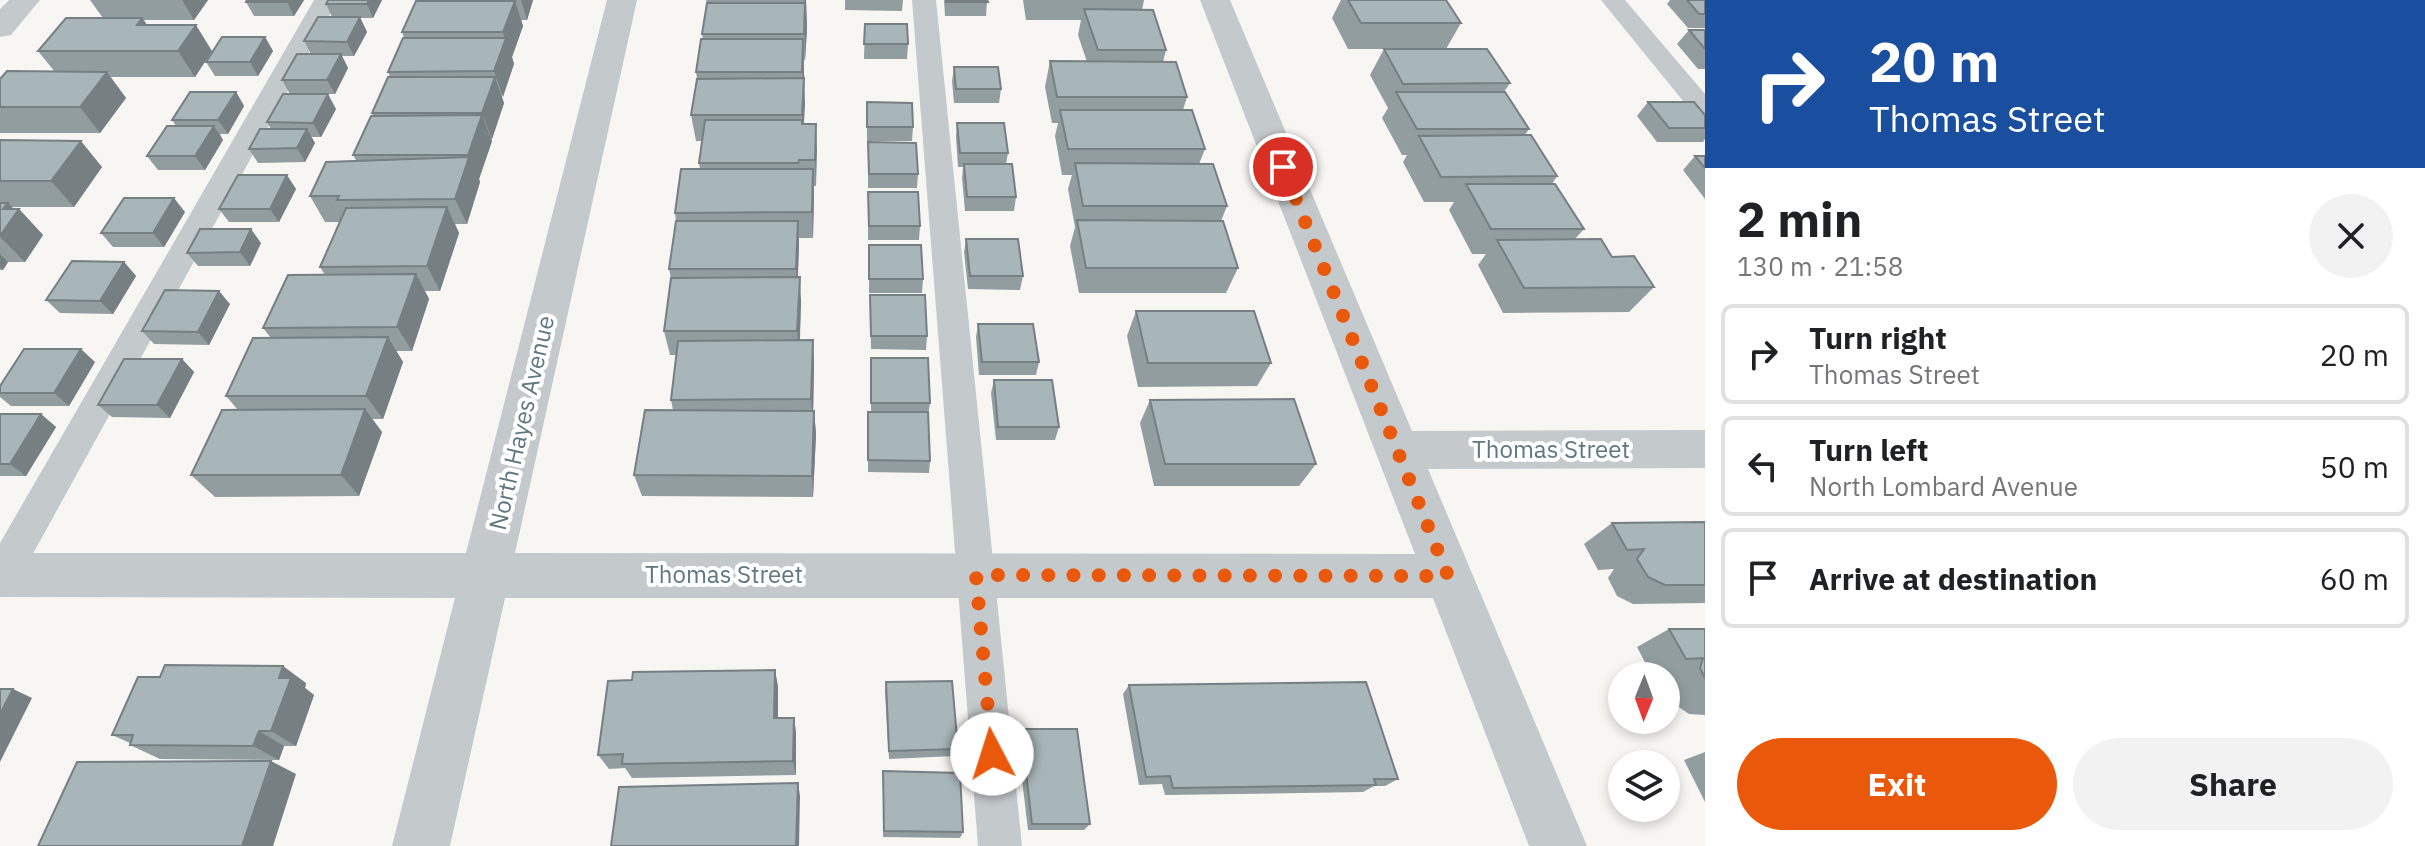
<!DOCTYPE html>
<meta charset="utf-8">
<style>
:root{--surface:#fff;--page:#f2f2f2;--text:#202124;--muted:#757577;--line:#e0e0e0;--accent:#ea580c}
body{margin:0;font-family:"IBM Plex Sans",sans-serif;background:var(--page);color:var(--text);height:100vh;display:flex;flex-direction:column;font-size:30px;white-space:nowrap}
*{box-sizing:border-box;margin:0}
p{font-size:26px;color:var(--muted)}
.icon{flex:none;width:44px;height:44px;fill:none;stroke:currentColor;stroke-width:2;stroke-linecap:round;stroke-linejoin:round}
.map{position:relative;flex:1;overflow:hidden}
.side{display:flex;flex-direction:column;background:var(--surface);width:720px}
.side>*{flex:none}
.guide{background:#1a4fa0;color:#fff;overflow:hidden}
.needle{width:52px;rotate:181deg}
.controls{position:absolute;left:1608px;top:662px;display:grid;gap:16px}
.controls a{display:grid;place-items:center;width:72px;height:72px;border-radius:50%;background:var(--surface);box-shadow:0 4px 12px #0003;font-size:40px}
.pin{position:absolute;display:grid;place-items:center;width:68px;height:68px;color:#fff;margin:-34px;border:4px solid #fff;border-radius:50%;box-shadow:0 2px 8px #0007}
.me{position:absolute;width:88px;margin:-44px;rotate:355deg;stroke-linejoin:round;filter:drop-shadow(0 0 6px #0008)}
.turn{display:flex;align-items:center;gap:28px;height:168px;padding:0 32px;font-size:36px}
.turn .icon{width:104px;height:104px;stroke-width:2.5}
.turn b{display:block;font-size:56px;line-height:68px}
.round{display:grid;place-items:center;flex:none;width:84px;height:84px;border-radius:42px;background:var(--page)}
.head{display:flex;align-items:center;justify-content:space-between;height:136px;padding:0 32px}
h1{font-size:48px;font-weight:700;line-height:60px}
.cta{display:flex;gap:16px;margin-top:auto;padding:16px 32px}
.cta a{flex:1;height:92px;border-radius:48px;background:var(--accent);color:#fff;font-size:32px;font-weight:700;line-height:92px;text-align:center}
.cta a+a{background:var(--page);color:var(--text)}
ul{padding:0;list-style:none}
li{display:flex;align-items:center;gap:24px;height:100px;margin:0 16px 12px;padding:0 16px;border:4px solid var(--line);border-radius:12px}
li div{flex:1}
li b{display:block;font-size:30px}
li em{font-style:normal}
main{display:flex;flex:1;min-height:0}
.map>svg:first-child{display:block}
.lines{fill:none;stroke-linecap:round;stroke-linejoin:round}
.service{fill:#c4c9cc;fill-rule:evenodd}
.minor{fill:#c4c9cc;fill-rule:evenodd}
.wall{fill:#919d9f}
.shaded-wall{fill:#767f82}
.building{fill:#a9b6b9;stroke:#767f82;stroke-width:2}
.route{stroke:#ea580c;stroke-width:14;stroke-dasharray:0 25.2}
.labels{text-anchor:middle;stroke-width:8;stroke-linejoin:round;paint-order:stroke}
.street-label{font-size:24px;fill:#5e7781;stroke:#fff}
</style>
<main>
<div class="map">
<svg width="1705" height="846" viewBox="0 0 1705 846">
<rect width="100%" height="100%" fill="#f7f6f3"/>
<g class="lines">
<path class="service" d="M314,0H338L13,590L0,595V543Z
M912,0H936L1022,846H978Z
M1601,0H1625L1705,94V119L1696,117Z"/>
<path class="minor" d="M9,0H40L11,35L0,37V9Z
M607,0H637L515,553L1415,554L1200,0H1230L1412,431L1705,430V468L1428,469L1587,846H1529L1433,598H505L450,846H392L455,598L0,597V553H466Z"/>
</g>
<path class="wall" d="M90,0H208L194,20H144L147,25L212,51L195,77H110L126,98L100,133H0V79L55,72L38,51L103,18Z
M304,0L294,16H254L246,2Z
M328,0H382L373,18H360L367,32L354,56H342L348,68L335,94H290L282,80L311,54L304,41L332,17L326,4Z
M424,0H533L527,20H521L523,26L512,57L514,64L502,97L504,103L492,139H491L492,141L479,179L480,182L467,224H455L459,233L440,291H425L429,299L412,351H396L403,362L383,419H372L382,432L359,496L215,497L191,475L238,410L226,396L271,338L263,328L325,275L320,267L339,222H325L310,196L356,160L353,155L373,116L372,113L390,77L388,72L404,38L402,32Z
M706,0H806L807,29L805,60H804V124H816V186H814L813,238H799L798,277L801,302L800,340H813L814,364L813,411H814L816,434L813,497L642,496L634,475L673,410L671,400L676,355H670L664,331L671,279L669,269L676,221L675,213L700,169L699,163L702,141H696L691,115L697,79L696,72L703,39L702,34L707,4Z
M845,0H903L902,11L845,10Z
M944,0H987L986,16H945Z
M1023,0H1144L1142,10L1166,50L1163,62L1187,97L1183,110L1205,149L1199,164L1227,206L1221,221L1238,268L1226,293H1079L1070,246L1075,227L1068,189L1072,175H1062L1055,136L1058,123H1052L1045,87L1050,61L1087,62L1078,35L1081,20H1026Z
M1341,0H1446L1461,23L1446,49H1348L1332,18Z
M1670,0H1705V28H1688L1667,4Z
M865,24L908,44L907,59H864Z
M1689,30H1705V69H1698L1677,44Z
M265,37L273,51L258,76H215L206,62Z
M1384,49L1510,83L1504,92L1529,129L1525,135L1557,176L1552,184L1584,229L1575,239L1612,257L1654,287L1629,312L1503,313L1478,265L1486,254H1472L1449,210L1454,202H1424L1403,162L1407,155H1402L1382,118L1388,108L1370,75Z
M954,67L1001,89L999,103H954L952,81Z
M236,92L244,106L228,134H220L223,140L205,170H158L147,156L176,126L172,120Z
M867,102L913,127L912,141H867Z
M1648,102L1705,115V139L1703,142H1657L1637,116Z
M336,109L321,137H311L315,143L305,162L258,163L249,149L271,129L267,122Z
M957,123L1008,153L1006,164L1016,197L1014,211H965L962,178L963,167H958L956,137Z
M0,140L102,167L74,207H11L13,209H19L43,235L25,262H8L3,270H0Z
M868,142L918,174L917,188H868Z
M1695,156H1705V199L1683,170Z
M296,189L279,222H229L219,209Z
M868,192L920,226L919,240H868Z
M185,212L164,247H113L101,233Z
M966,239L1023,276L1020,290L968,289L964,252Z
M261,243L250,266H198L187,253Z
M869,245L923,279L922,293H869Z
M124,262L136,276L113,314L60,313L46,300Z
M870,295L927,336L926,350L871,349Z
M230,304L209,345L154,344L142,331Z
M1136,311L1271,363L1257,386L1138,387L1127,336Z
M978,324L1039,362L1036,375H979L976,337Z
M871,358L930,403L928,416L930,461L929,473L868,472V412H871Z
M182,359L194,372L170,418L112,417L98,405Z
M95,362L69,406H11L0,397V386Z
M994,380L1059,427L1055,440H996L991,393Z
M1150,400L1316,464L1299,486H1154L1140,423Z
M0,414H41L56,427L26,476H0Z
M1705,522V603L1633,604L1617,596L1608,578L1614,569L1598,570L1584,544L1612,523Z
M1669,629H1705V715L1689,714L1676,705L1666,686L1669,675L1652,676L1637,647Z
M775,670L778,687V718H794L796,733V775L632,778L625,768L609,769L598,755L632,680Z
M886,682L958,749L955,756L889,759L885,691Z
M306,683L305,688L314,695L296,746H284L279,760L160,759L130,745V743L112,735Z
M1129,685L1398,779L1385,786H1374L1363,792L1165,795L1162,784L1139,785L1123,694Z
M1021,729L1090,824L1084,830H1028L1017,737Z
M1705,752V802L1684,760Z
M883,771L963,832L960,838L883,837Z"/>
<path class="shaded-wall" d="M182,0H208L194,20Z
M288,0H304L294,16L287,2Z
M369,0H382L373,18L367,4Z
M521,0H533L527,20Z
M804,0H806L807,29L805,60Z
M515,1L523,26L512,57L514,64L503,97L494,71L505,39L503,32Z
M360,17L367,32L354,56L347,42Z
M142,18L160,44L137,25Z
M196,25L212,51L195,77L178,51Z
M265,37L273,51L258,76L250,62Z
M803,39L805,104L803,141L802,115Z
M341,54L348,68L335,94L327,80Z
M107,72L126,98L100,133L80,107Z
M495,77L504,103L492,139L482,113Z
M236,92L244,106L228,134L218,120Z
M328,94L336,109L321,137L313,123Z
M482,115L492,141L479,179L480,182L467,224L455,199L469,158L468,155Z
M816,124L817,150L816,186L815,160Z
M214,126L223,140L205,170L195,156Z
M307,129L315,143L305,162L297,148Z
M81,141L102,167L74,207L51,181Z
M813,169L814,195L813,238L812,212Z
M287,175L296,189L279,222L270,209Z
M174,198L185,212L164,247L153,233Z
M8,203L17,212L19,209L43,235L25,262L0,237L3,209Z
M447,207L459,233L440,291L427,266Z
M798,221L799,246L797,294L796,269Z
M251,229L261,243L250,266L240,252Z
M0,254L8,262L3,270L0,267Z
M124,262L136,276L113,314L100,301Z
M416,274L429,299L412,351L397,327Z
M800,277L801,302L799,355L797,331Z
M219,291L230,304L209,345L198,332Z
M388,337L403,362L383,419L366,396Z
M813,340L814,364L813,422L811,399Z
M81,349L95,362L69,406L54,393Z
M182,359L194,372L170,418L157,405Z
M365,409L382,432L359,496L341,475Z
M814,411L816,434L813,497L812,476Z
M41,414L56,427L26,476L10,464Z
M283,666L306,683L305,688L314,695L296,746L271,731L279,678Z
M775,670L778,687V733L774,718Z
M13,689L32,698L0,762V714Z
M794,718L796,733V775L793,761Z
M259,731L284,746L279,760L253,746Z
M271,761L296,774L273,846H242Z
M798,783L800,796L799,846H796Z"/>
<path class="building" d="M247,0H288L287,2H246Z
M328,0H369L367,4H326Z
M946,0H987L988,2H946Z
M1348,0H1446L1461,23H1361Z
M1687,0H1705V14H1699Z
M416,1H515L503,32H402Z
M707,3H805L804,34H702Z
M1084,9L1153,10L1166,50H1098Z
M318,17H360L347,42L304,41Z
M66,18H142L137,25H196L178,51H38Z
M865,24H907L908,44H864Z
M1689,30H1705V49Z
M222,37H265L250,62H206Z
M403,38H506L494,71L388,72Z
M701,39H803L802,72H696Z
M1384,49H1487L1510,83L1403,84Z
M297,54H341L327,80H282Z
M1050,61L1176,62L1187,97H1057Z
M954,67H998L1001,89H956Z
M7,71L107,72L80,107H0V79Z
M388,77H495L482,113H372Z
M804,78L802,115H691L697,79Z
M190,92H236L218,120H172Z
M1396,92H1505L1529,129H1417Z
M283,94H328L313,123L267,122Z
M867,102L912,103L913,127H867Z
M1648,102H1694L1705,115V128H1669Z
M1060,110H1192L1205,149H1068Z
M482,115L468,155H353L371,116Z
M705,120H802V124H816L815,160H799L798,163H699Z
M957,123H1004L1008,153H960Z
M167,126H214L195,156H147Z
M260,129H307L297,148L249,149Z
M1531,135L1557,176L1441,177L1419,136Z
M0,140L81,141L51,181H0Z
M868,142L916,143L918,174H869Z
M1695,156H1705V168Z
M469,157L455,199L337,200L339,196H310L326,162Z
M1075,163L1213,164L1227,206H1083Z
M964,164H1012L1016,197H967Z
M681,169H813L812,212L675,213Z
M238,175H287L270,209H219Z
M1466,184H1555L1584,229H1491Z
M868,192H918L920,226H869Z
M124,198H174L153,233H101Z
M0,203H8L3,209H19L0,236Z
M447,207L427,266L320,267L346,208Z
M1077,220L1223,221L1238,268H1086Z
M676,221H798L796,269H669Z
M200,229H251L240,252L187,253Z
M966,239H1018L1023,276H970Z
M1601,239L1612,257L1634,256L1654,287L1524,288L1497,240Z
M869,245H921L923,279H869Z
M72,261L124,262L100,301L46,300Z
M416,274L397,327L263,328L288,275Z
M800,277L797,331H664L671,278Z
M165,290L219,291L198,332L142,331Z
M870,295H925L927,336H871Z
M1136,311H1254L1271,363H1148Z
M978,324H1033L1039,362H982Z
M388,337L366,396H226L253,338Z
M813,340L811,399L671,400L678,341Z
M24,349H81L54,393H0V386Z
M871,358H928L930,403H871Z
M124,359H182L157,405H98Z
M994,380H1052L1059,427H998Z
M1294,399L1316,464H1165L1150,400Z
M365,409L341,475H191L222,410Z
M645,410L814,411L812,476L634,475Z
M868,412H928L930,461L868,460Z
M0,414H41L10,464H0Z
M1705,522V585H1665L1648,577L1637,559L1644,549L1627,550L1612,523Z
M1669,629H1705V678L1700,668L1703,658L1686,659Z
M165,665L283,666L279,678H291L271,731H259L253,746L130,745L133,735H112L138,677H160Z
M775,670L774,718H794L793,761L622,764L623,754L598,755L608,681L632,680L633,672Z
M952,681L958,749L889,751L886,682Z
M1366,682L1398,779H1374L1376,785L1173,788L1170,776L1146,777L1129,685Z
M0,689H13L0,714Z
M1021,729H1077L1090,824H1032Z
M271,761L242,846H38L77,762Z
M883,771L960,773L963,832L884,831Z
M798,783L796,846H611L619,787Z"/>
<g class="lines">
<path class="route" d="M992,754L976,575L1448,576L1283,167"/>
</g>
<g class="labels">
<g class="street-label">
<text transform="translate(522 423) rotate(-77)" y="8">North Hayes Avenue</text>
<text x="1551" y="458">Thomas Street</text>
<text x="724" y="583">Thomas Street</text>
</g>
</g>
</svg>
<div class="controls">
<a><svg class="needle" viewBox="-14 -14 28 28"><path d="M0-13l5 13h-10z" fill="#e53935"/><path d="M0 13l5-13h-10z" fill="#757577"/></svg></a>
<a><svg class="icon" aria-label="layers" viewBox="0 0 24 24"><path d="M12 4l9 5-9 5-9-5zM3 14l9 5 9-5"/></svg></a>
</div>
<div class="pin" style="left:1283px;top:167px;background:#d93025"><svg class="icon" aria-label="arrive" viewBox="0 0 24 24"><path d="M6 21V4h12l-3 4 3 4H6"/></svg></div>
<svg class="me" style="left:992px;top:754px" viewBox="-20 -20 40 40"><circle r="19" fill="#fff"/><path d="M0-13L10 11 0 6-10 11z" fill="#ea580c"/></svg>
</div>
<section class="side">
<div class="guide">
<div class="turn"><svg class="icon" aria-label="right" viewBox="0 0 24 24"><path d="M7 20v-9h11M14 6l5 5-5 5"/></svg><div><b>20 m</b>Thomas Street</div></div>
</div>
<div class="head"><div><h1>2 min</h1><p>130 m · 21:58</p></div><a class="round"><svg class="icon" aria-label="close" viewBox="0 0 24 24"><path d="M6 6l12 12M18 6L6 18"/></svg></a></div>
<ul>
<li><svg class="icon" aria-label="right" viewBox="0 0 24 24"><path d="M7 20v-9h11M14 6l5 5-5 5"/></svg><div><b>Turn right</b><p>Thomas Street</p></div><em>20 m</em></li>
<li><svg class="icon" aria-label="left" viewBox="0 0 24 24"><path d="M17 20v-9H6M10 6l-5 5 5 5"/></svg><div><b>Turn left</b><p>North Lombard Avenue</p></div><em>50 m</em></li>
<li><svg class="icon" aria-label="arrive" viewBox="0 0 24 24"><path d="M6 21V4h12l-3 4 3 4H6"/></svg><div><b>Arrive at destination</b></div><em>60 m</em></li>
</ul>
<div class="cta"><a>Exit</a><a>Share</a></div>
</section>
</main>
